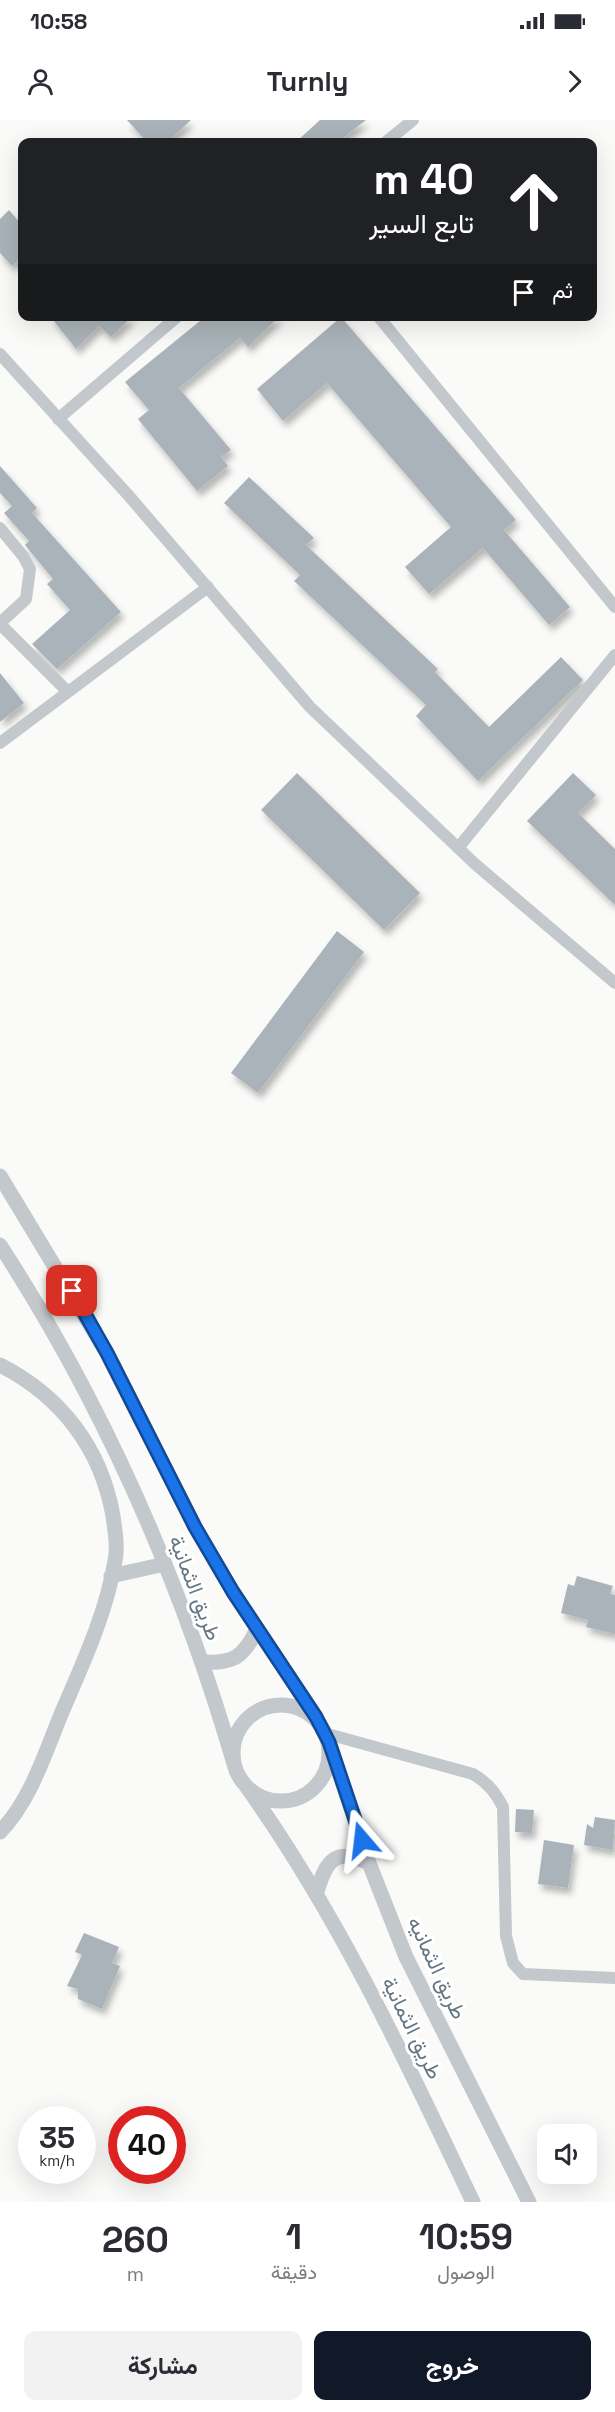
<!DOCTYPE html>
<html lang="ar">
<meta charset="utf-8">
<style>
:root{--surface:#fff;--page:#f2f2f3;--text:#2b2b33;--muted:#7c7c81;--accent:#111827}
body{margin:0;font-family:"Space Grotesk",Vazirmatn,sans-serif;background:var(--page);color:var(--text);direction:rtl;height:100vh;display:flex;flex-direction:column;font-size:22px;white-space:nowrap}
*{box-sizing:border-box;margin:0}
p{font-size:20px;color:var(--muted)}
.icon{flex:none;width:33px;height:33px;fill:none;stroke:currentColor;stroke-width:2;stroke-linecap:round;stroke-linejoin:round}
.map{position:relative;height:2082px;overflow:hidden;direction:ltr}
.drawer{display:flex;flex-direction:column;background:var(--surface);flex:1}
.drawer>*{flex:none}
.guide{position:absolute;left:18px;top:18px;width:579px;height:183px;border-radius:12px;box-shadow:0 6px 24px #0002;direction:rtl;background:#202124;color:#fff;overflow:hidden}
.controls{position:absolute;left:537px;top:2004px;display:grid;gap:12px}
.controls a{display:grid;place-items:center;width:60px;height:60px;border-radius:12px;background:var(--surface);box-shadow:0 6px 24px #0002;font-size:30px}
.speed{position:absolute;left:18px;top:1986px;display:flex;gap:12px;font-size:30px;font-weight:700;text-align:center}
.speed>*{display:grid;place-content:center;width:78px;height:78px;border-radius:50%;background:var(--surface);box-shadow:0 6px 24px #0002;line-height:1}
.speed small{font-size:15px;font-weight:400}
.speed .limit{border:9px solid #d22;background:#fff;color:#111}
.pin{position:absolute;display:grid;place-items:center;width:51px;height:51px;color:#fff;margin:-26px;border-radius:12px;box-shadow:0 3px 9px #0006}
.me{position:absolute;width:66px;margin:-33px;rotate:343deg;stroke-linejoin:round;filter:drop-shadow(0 0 4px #0008)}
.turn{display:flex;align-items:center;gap:21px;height:126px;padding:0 24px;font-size:27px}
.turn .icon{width:78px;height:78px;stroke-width:2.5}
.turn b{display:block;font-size:42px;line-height:51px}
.then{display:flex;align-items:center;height:57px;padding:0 24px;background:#0003;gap:12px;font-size:22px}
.eta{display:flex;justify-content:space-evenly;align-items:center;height:102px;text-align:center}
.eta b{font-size:36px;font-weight:700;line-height:42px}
.action{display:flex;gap:12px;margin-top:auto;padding:12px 24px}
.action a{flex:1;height:69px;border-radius:12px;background:var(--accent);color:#fff;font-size:24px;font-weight:700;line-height:69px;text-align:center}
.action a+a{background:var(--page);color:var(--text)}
.status{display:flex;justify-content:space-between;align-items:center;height:42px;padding:0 30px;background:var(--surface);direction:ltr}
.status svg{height:16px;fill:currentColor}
header{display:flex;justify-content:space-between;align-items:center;height:78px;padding:0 24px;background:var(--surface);font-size:27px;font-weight:700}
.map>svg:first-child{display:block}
.building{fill:#aab3b9;filter:url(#shadow)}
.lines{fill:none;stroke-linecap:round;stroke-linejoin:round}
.minor{stroke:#c3c8cc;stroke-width:12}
.tertiary{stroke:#c3c8cc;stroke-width:15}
.route-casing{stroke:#114b97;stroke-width:15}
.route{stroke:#1a73e8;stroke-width:10}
.labels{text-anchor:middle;stroke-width:6;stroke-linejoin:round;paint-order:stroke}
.street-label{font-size:21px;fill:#657683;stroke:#fff}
</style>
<div class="status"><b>10:58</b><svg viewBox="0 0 49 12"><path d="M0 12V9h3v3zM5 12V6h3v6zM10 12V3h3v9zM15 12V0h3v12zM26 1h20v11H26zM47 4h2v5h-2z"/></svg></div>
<header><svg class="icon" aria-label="forward" viewBox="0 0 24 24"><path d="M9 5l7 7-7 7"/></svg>Turnly<svg class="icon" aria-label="person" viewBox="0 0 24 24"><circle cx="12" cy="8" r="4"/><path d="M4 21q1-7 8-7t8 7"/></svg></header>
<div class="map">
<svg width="615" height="2082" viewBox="0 0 615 2082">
<defs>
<filter id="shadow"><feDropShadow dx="3.5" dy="6" stdDeviation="3" flood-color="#0004"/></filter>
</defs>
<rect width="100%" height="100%" fill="#fafaf8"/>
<path class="building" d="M127,0H191L168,22H147Z
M320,0H366L338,22H296Z
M9,90L22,105V137L12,146L0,133V99Z
M50,196H133L111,217L99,206L76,229Z
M206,196H280L248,227L240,218L179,268L231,330L221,337L228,346L197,371L138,299L149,290L125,262Z
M341,197L516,400L504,410L570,487L549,505L483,428L429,474L405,447L451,407L327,263L283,301L257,269Z
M0,346L37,388L32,393L121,492L57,549L32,524L70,490L47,464L53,459L25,425L29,421L4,393L12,386L0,373Z
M249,357L314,418L306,425L438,549L435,552L489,607L561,537L583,560L478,661L416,596L426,585L294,461L300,455L224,383Z
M0,553L24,583L0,602Z
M297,653L420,773L384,810L261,690Z
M573,653L596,675L578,693L615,729V785L527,701Z
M337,811L364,832L258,973L231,953Z
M577,1456L613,1466L610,1474L615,1475V1514L586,1507L588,1500L561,1493L568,1464L574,1466Z
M516,1689L534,1690L532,1713L515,1712Z
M595,1697L615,1700L613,1730L584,1725L587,1704L593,1708Z
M544,1720L574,1725L568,1768L538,1764Z
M84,1813L119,1827L112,1843L120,1846L102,1889L78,1879V1869L67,1866L82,1835L75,1832Z"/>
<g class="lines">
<path class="minor" d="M386,22L413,0
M378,196L615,487
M0,234L129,376L310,587L475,744L615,863
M58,299L178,196
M0,408L23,436L30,449L26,479L0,503
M0,504L67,571
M0,623L208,467
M458,728L615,535
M324,1613L473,1654C488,1663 495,1672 503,1687L506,1816L513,1843L523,1854L615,1858"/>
<path class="tertiary" d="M0,1056L107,1233L195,1407L233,1472L316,1597
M0,1125C103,1284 181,1462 234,1644
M0,1245C61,1276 101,1328 113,1396C115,1412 118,1426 115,1441C106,1494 83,1543 62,1592C45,1633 31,1680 0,1712
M111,1456L165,1444
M202,1542C233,1544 244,1537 257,1509
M233 1633a48 48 0 1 1 96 0a48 48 0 1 1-96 0Z
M329,1622L369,1743L406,1837L529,2082
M246,1666C339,1796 405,1939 473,2082
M317,1772C326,1740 336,1727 369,1743"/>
</g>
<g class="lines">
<defs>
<path id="route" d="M72,1171L107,1233L195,1407L233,1472L316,1597L329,1622L362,1720"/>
</defs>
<use href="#route" class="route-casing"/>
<use href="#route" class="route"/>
</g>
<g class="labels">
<g class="street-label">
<text transform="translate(195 1468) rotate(69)" y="7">طريق الثمانية</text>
<text transform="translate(437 1848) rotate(65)" y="7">طريق الثمانيه</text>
<text transform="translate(412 1908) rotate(64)" y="7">طريق الثمانية</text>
</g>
</g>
</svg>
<div class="controls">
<a><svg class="icon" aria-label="sound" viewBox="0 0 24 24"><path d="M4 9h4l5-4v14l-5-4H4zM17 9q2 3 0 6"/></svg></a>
</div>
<div class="speed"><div>35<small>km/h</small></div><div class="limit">40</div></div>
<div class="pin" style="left:72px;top:1171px;background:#d93025"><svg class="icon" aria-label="arrive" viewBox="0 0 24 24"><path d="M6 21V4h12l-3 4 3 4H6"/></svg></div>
<svg class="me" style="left:362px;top:1720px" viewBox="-20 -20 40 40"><path d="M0-17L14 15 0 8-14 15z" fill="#1a73e8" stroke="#fff" stroke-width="4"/></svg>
<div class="guide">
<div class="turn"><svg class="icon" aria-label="ahead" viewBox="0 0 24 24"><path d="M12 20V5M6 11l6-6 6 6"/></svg><div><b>40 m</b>تابع السير</div></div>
<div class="then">ثم<svg class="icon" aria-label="arrive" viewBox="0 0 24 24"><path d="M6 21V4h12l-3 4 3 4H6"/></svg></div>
</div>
</div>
<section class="drawer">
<div class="eta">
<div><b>10:59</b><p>الوصول</p></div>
<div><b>1</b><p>دقيقة</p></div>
<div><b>260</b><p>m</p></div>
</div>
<div class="action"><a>خروج</a><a>مشاركة</a></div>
</section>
